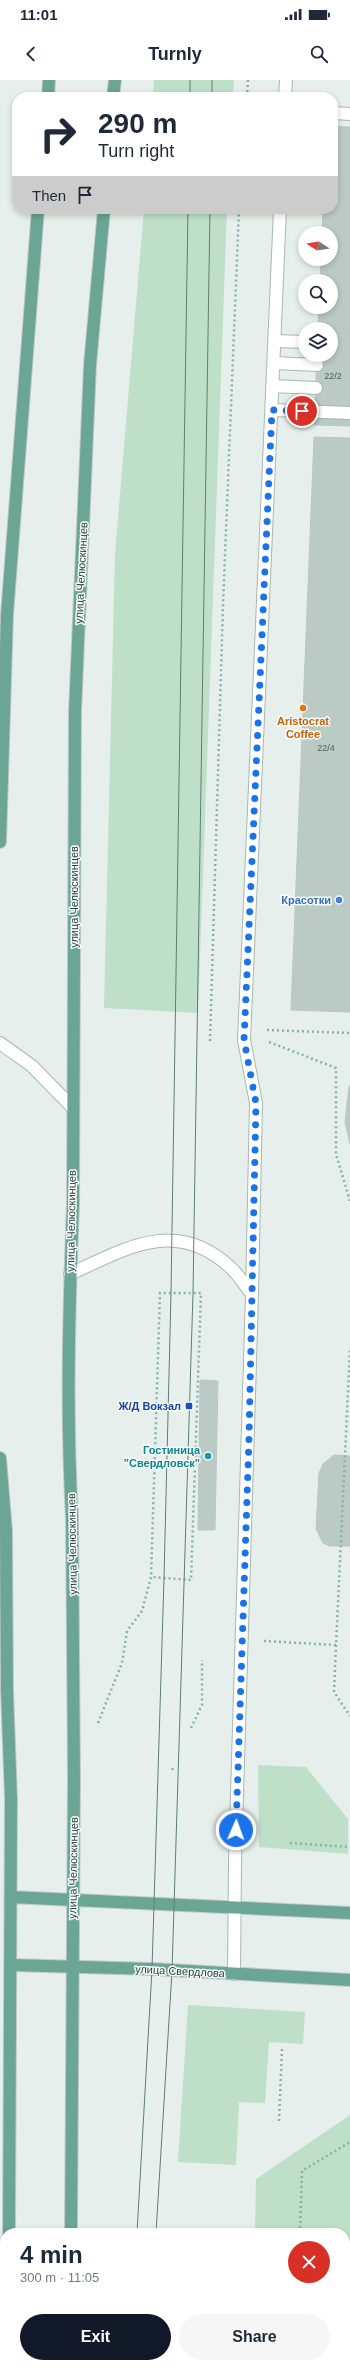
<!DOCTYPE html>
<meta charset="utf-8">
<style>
:root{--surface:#fff;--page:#f6f6f7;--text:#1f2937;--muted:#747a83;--accent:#111827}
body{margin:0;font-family:Helvetica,sans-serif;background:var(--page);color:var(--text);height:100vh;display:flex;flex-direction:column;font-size:15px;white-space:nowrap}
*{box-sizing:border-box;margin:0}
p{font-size:13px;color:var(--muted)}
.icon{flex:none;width:22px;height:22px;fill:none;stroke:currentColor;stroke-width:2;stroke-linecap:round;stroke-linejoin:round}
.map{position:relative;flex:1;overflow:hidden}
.drawer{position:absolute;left:0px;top:2148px;width:350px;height:140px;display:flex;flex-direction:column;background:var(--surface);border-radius:16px 16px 0 0;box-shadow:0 2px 6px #0003}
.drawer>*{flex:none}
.guide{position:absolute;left:12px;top:12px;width:326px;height:122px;border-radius:16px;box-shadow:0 2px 6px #0003;background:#fff;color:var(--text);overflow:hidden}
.needle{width:26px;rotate:282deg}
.tools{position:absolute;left:298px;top:146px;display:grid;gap:8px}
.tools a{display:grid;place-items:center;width:40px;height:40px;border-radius:50%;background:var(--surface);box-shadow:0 2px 6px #0003;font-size:20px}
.pin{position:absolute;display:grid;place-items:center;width:34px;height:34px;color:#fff;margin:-17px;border:2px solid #fff;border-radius:50%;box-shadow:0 1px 4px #0007}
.me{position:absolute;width:44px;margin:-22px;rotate:2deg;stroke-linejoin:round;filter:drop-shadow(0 0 3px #0008)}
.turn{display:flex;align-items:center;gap:14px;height:84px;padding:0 20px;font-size:18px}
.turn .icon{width:52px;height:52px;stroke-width:2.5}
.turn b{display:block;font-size:28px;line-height:34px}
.then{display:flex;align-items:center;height:38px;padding:0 20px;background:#0003;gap:8px;font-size:15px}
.round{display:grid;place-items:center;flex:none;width:42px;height:42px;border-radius:21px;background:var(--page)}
.overview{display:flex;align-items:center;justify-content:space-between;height:68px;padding:0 20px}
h1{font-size:24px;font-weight:600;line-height:30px}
.action{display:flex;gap:8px;margin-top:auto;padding:8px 20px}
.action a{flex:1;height:46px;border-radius:24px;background:var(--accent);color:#fff;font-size:16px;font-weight:600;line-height:46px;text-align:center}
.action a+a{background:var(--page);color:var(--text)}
.status{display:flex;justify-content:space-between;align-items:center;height:28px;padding:0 20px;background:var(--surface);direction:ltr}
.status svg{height:11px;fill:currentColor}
header{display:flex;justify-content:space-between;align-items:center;height:52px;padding:0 20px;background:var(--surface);font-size:18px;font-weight:600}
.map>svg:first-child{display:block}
.green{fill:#bfe0c8}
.building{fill:#bbcac4;stroke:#b8c9c2}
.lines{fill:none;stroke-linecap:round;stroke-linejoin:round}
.minor-casing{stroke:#a8b8b2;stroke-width:14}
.major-casing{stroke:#c2cac8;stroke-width:14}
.path{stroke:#86b3a5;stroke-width:2.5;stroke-dasharray:2 3;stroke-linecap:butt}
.minor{stroke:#fff;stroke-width:12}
.major{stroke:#6aa596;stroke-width:12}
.tram{stroke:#5f7d75;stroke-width:1}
.route{stroke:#1a73e8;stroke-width:7;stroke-dasharray:0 12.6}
.food-dot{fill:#e8710a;stroke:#f7fbf9;stroke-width:1.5}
.shop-dot{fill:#3f7fe0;stroke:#f7fbf9;stroke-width:1.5}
.transit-dot{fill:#1a4fb4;stroke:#f7fbf9;stroke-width:1.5}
.culture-dot{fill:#0f9aa8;stroke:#f7fbf9;stroke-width:1.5}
.labels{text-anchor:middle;stroke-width:3;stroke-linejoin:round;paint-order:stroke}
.number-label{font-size:9px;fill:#4a645c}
.street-label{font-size:11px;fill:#24423a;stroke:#f7fbf9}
.food-label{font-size:11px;font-weight:bold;fill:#c56008;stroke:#f7fbf9}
.shop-label{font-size:11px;font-weight:bold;fill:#366cbe;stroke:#f7fbf9;text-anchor:end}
.transit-label{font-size:11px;font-weight:bold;fill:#164399;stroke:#f7fbf9;text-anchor:end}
.culture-label{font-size:11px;font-weight:bold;fill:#0d838f;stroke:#f7fbf9;text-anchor:end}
</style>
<div class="status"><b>11:01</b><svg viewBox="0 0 49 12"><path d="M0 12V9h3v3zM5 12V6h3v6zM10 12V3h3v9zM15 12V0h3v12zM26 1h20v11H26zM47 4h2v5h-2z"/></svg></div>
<header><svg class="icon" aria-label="back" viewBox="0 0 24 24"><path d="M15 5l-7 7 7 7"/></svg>Turnly<svg class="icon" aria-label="search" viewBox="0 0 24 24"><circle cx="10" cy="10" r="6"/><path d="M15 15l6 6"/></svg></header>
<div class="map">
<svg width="350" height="2288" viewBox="0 0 350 2288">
<rect width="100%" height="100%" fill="#e6efeb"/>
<path class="green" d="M154,0H234L233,17H153Z
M144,129H227L198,933L104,928L115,474Z
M258,1685L306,1687L348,1739V1774L259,1767Z
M188,1925L305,1932L303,1964L269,1962L265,2023L239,2022L236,2085L178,2082Z
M350,2035V2288H255V2283H345V2153H255L256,2099Z"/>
<path class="building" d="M333,46L350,47V249L318,248L319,227H331V201H320L321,179H331V153H322L323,129H333Z
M318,248L350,249V346L314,345L317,275H331V249Z
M314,357L350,358V932L291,930Z
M349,1006H350V1064L345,1042Z
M200,1300L218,1301L215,1450H198Z
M334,1375L350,1376V1466H330L323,1463L316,1449L319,1393L323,1384Z"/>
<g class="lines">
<defs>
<path id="minor" d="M285,17L286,0
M333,33L350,34
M275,261L305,262
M274,283L317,285
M272,306L316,308
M272,330L350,333
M0,963L32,986L73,1028
M70,1194C127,1168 176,1137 231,1188C239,1195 245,1206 252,1214L235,1782L234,1894
M252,1214L256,1023L244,960L280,129
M198,2288V2283"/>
<path id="major" d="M48,17L49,0
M113,17L115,0
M0,762L7,535L38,129
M0,1378L6,1451L7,1610L11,1719L9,2153
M11,1817L350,1833
M11,1885L152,1889L350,1900
M71,2153L74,1697L72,1437C66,1334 69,1228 73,1124L75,632L90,285L104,129
M7,2288V2283
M70,2288V2283"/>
</defs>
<use href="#minor" class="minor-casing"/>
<use href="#major" class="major-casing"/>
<path class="path" d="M247,17L248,0
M267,950L350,953
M210,961L223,525L239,129
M269,962L336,988V1074L350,1121
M264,1561L336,1565L350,1269
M336,1565L334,1612L350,1636
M98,1643L122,1583L127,1551L142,1531L151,1497L160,1213H201L191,1500L151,1497
M191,1648L202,1625V1580
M172,1690L173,1688
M290,1763L350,1767
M279,2041L282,1969
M300,2153L302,2091L350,2062
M345,2173L350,2168
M309,2283V2288"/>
<use href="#minor" class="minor"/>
<use href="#major" class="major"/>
<path class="tram" d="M190,17V0
M212,17V0
M137,2153L152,1889L164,1498L171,1213L188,129
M156,2153L172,1891L193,1213L210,129
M129,2288L130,2283
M148,2288V2283"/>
</g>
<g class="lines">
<path class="route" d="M236,1750L249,1358L256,1023L244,960L272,330L302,331"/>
</g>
<circle class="food-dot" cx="303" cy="628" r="4"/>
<circle class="shop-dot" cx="339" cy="820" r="4"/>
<rect class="transit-dot" x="185" y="1322" width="8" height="8" rx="2"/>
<circle class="culture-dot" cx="208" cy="1376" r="4"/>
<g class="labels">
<g class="number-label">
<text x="333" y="299">22/2</text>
<text x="326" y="671">22/4</text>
</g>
<g class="street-label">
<text transform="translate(81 493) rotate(-87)" y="4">улица Челюскинцев</text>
<text transform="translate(74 817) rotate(-90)" y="4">улица Челюскинцев</text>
<text transform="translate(71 1141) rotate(-89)" y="4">улица Челюскинцев</text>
<text transform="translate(72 1464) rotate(-91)" y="4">улица Челюскинцев</text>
<text transform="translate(73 1788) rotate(-89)" y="4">улица Челюскинцев</text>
<text transform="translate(180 1891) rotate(3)" y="4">улица Свердлова</text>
</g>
<g class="food-label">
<text x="303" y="645">Aristocrat<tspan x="303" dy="13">Coffee</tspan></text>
</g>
<g class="shop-label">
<text x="331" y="824">Красотки</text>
</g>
<g class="transit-label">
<text x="181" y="1330">Ж/Д Вокзал</text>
</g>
<g class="culture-label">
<text x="200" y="1374">Гостиница<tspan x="200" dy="13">"Свердловск"</tspan></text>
</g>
</g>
</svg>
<div class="tools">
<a><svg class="needle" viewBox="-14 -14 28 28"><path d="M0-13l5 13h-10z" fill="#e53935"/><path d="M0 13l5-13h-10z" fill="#747a83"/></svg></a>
<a><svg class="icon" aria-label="search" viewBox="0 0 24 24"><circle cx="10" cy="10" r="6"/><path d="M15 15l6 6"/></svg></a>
<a><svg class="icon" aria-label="layers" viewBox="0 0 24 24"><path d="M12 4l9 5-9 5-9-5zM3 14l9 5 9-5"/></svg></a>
</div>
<div class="pin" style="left:302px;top:331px;background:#d93025"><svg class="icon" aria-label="arrive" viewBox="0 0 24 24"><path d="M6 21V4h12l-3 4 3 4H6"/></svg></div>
<svg class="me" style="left:236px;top:1750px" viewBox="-20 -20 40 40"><circle r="17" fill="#1a73e8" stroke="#fff" stroke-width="3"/><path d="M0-11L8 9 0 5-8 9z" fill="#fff"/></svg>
<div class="guide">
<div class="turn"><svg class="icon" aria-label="right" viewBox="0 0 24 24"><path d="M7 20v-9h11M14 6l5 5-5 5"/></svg><div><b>290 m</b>Turn right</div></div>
<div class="then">Then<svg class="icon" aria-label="arrive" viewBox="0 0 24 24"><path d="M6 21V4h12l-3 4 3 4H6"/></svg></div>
</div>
<section class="drawer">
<div class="overview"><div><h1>4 min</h1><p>300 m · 11:05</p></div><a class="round" style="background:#d93025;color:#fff"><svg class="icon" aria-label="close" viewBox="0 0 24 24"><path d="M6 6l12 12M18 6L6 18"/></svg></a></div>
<div class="action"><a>Exit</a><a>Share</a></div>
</section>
</div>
